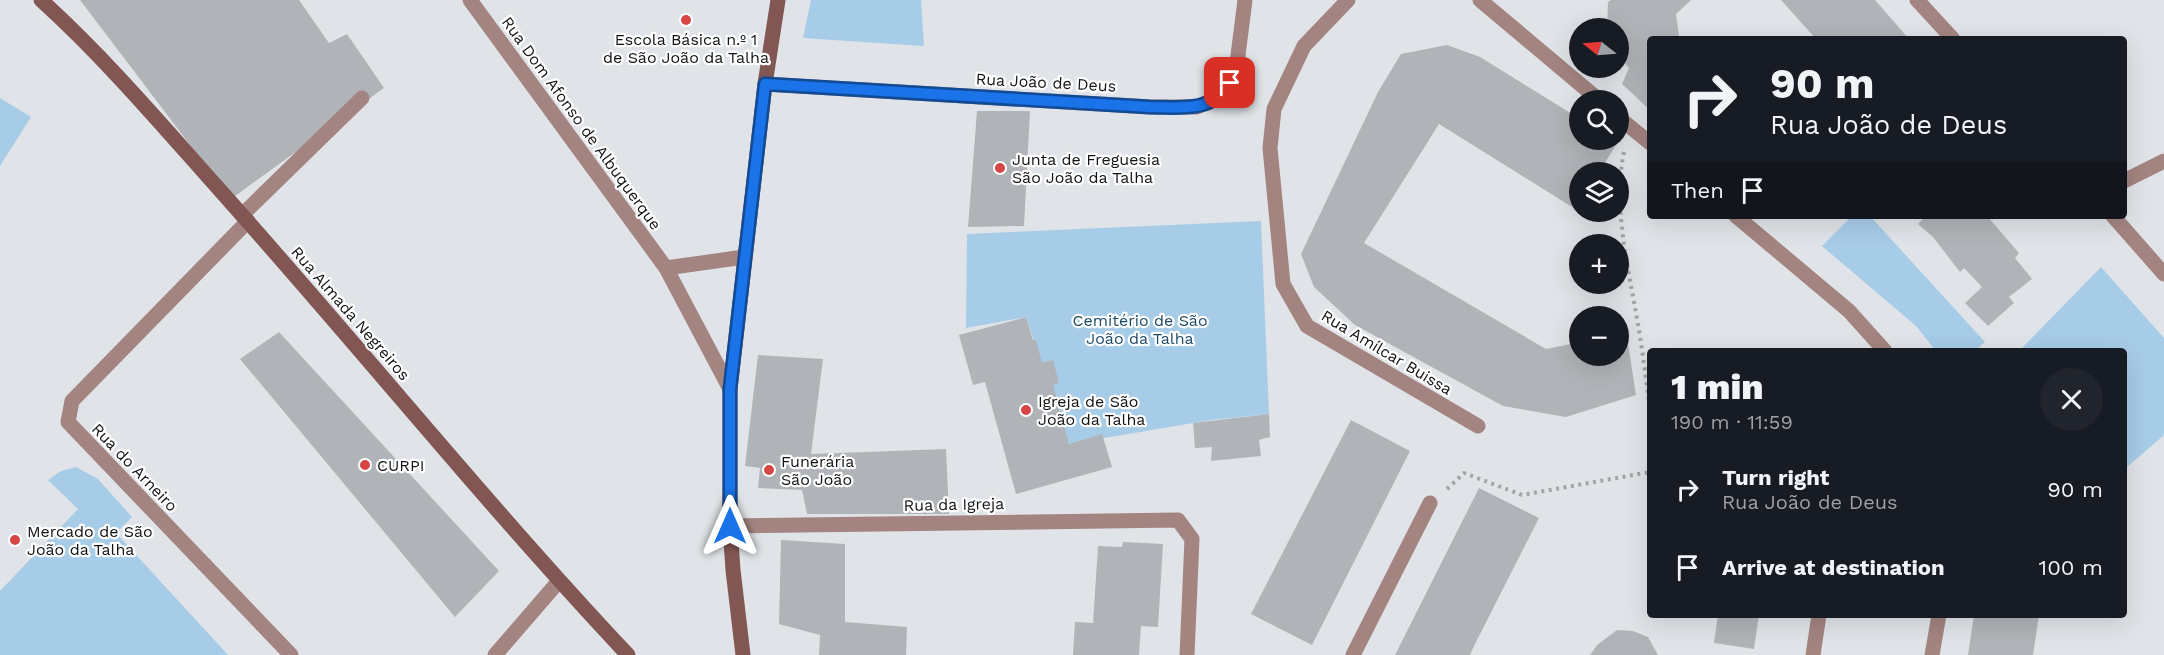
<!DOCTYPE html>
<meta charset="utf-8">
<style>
:root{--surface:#171b24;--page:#20242c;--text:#f1f3f6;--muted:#9ea1a6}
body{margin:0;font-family:"Work Sans",sans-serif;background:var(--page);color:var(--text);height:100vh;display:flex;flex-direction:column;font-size:22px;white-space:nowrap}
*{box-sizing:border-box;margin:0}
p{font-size:20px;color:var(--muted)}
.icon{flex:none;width:33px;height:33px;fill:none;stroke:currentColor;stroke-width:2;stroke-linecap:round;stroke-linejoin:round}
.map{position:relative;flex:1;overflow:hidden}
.details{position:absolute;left:1647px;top:348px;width:480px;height:270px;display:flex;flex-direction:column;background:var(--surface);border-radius:6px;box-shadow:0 6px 24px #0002}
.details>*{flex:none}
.top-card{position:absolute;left:1647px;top:36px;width:480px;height:183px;border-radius:6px;box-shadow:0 6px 24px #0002;background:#171b24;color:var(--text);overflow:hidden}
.needle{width:39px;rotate:287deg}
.buttons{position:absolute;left:1569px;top:18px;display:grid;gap:12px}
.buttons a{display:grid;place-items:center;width:60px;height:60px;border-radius:50%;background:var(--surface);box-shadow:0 6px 24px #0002;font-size:30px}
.pin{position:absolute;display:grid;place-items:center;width:51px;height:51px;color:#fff;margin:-26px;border-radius:12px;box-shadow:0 3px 9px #0006}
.me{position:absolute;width:66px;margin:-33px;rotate:0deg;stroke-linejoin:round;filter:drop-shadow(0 0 4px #0008)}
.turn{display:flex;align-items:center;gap:21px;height:126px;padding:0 24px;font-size:27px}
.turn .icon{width:78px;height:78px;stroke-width:2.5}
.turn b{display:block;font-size:42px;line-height:51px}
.then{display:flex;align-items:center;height:57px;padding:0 24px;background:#0003;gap:12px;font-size:22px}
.round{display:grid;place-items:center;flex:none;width:63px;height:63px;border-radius:32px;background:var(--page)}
.headline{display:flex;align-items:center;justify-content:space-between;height:102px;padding:0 24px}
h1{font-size:36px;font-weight:800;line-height:45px}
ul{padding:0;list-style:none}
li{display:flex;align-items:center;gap:18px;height:78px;padding:0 24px}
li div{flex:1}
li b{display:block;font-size:22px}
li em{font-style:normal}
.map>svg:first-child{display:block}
.green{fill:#a7cce8}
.building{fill:#b0b4b8}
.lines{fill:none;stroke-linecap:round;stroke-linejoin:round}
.path{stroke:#a1a5a8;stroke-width:4;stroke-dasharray:3 4.5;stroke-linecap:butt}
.lane{stroke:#a38481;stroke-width:15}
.street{stroke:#a38481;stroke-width:15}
.secondary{stroke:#825653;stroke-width:15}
.route-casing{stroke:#114b97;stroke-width:15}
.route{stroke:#1a73e8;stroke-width:10}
.poi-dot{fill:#d54645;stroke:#fff;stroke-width:2}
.labels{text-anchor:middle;stroke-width:4.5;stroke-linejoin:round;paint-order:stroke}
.poi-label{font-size:16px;fill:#101213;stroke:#fff;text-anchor:start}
.street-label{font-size:16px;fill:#101213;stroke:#fff}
.park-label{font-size:16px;fill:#1e4b69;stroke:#fff}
</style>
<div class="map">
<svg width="2164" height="655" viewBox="0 0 2164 655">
<rect width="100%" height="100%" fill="#e0e4e8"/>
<path class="green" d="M811,0H921L924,46L803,38Z
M0,98L31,117L0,166Z
M1852,216H1870L1985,342L1975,351H1936L1916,326L1822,246Z
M1261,221L1269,414L1211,420L1069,444L1026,317L966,328L967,234Z
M2101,267L2164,338V435L2126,468L2124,465V351H2025L2022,348Z
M76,467L98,479L132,517L116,533L228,655H0V591L78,509L48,480L61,471Z"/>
<path class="building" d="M80,0H299L329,43L347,34L384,88L231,199Z
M1611,0H1691L1676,14L1679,36L1682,39H1650V110L1622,84L1629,68L1618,56V28H1607L1608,2Z
M1781,0H1875L1909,39H1816Z
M1447,45L1480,57L1580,119V140H1613L1618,142L1599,172H1580V205L1577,210L1439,124L1364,243L1546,349L1580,342V356H1618V333L1626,331L1636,395L1566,417L1503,406L1355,325L1314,287L1301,254L1378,92L1401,54Z
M977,111H1030L1024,226L968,227Z
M1926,216H1987L2019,253L2015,258L2032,279L2009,297L2014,303L1988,326L1965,303L1982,287L1964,268L1960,272L1933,237L1918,224Z
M1026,317L1033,340H1036L1042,363L1053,360L1059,383L1053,385L1069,444L1102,434L1112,467L1016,494L985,382L973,385L959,335Z
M279,332L499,571L455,617L240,359Z
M758,355L823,359L811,454L946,449L949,514H807L802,490L758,488L760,468L745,466Z
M1269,414L1270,437L1259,440L1261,456L1211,461L1212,447L1195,448L1193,423Z
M1351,420L1410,451L1312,645L1251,614Z
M1479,488L1539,518L1475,644L1470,655H1395Z
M781,540L845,544V622L907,627L906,655H819L820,635L779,624Z
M1123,542L1163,544L1158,627L1141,626L1139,655H1073L1075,622L1093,623L1098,546L1122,547Z
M1718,615H1759L1754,649L1714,643Z
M1974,615H2039L2033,655H1968Z
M1617,630L1633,631L1648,637L1658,655H1590L1597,645Z"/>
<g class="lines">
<path class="path" d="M1624,152C1613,203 1627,263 1636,313C1642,346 1646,378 1650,410
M1447,489L1464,473L1522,495L1650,472"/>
<path class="lane" d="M242,215L362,98"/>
<path class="street" d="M470,0L666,268L730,389
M1348,0L1304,46L1274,109L1270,148L1283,284L1307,326L1478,426
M1480,0L1599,100
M1917,0L1953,39
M765,84L1150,107H1197L1223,95L1236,71L1245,0
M1618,117L1650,143
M2124,181L2164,161
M1736,216L1849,311L1885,351
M2113,216L2164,274
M248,221L72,401L68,422L291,655
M666,268L744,257
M730,526L1178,520L1192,539L1187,655
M495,655L559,581
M1353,655L1430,503
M1813,655L1819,615
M1932,655L1939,615"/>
<path class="secondary" d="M41,0C105,58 161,124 218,188C356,342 486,504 628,655
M743,655L733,570L730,526V389L765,84L778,0"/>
</g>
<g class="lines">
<defs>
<path id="route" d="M730,526V389L765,84L1150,107C1180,107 1213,113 1230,83"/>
</defs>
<use href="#route" class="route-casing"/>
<use href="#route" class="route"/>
</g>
<g class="poi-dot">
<circle cx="686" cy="20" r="6"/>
<circle cx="1000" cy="168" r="6"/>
<circle cx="1026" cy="410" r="6"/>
<circle cx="365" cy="465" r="6"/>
<circle cx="769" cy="470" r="6"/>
<circle cx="15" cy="540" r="6"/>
</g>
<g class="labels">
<g class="poi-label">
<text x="686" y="45" text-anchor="middle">Escola Básica n.º 1<tspan x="686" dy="18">de São João da Talha</tspan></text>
<text x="1012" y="165">Junta de Freguesia<tspan x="1012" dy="18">São João da Talha</tspan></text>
<text x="1038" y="407">Igreja de São<tspan x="1038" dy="18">João da Talha</tspan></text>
<text x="781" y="467">Funerária<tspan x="781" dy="18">São João</tspan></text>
<text x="377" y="471">CURPI</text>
<text x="27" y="537">Mercado de São<tspan x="27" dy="18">João da Talha</tspan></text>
</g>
<g class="street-label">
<text transform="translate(1046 82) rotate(3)" y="6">Rua João de Deus</text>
<text transform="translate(582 123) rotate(54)" y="6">Rua Dom Afonso de Albuquerque</text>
<text transform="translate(351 313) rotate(49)" y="6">Rua Almada Negreiros</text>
<text transform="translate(1387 352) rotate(31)" y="6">Rua Amílcar Buissa</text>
<text transform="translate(135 467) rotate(46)" y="6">Rua do Arneiro</text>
<text transform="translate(954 504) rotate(-1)" y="6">Rua da Igreja</text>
</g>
<g class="park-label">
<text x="1140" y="326">Cemitério de São<tspan x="1140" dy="18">João da Talha</tspan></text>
</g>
</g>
</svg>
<div class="buttons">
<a><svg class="needle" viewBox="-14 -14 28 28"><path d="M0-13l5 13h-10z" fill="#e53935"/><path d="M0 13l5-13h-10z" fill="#9ea1a6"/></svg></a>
<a><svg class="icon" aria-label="search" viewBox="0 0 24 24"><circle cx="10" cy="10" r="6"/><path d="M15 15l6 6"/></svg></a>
<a><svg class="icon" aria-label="layers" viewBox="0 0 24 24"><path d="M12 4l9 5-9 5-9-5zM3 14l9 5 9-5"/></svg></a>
<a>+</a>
<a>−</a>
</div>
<div class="pin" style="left:1230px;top:83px;background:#d93025"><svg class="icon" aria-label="arrive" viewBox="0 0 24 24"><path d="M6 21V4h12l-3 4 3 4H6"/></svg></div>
<svg class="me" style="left:730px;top:526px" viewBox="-20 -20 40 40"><path d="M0-17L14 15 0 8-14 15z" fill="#1a73e8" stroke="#fff" stroke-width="4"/></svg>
<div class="top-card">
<div class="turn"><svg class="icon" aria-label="right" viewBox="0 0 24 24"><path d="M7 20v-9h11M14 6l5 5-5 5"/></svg><div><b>90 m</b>Rua João de Deus</div></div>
<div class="then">Then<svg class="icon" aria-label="arrive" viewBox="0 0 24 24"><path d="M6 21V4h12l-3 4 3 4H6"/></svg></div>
</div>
<section class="details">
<div class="headline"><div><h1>1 min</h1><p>190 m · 11:59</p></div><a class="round"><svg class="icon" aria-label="close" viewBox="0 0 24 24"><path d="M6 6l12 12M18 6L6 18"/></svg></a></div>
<ul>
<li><svg class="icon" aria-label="right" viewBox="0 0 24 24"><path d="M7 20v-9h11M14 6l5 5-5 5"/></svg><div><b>Turn right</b><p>Rua João de Deus</p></div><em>90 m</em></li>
<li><svg class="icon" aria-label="arrive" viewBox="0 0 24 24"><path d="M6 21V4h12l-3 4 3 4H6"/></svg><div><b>Arrive at destination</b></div><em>100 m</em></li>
</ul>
</section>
</div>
